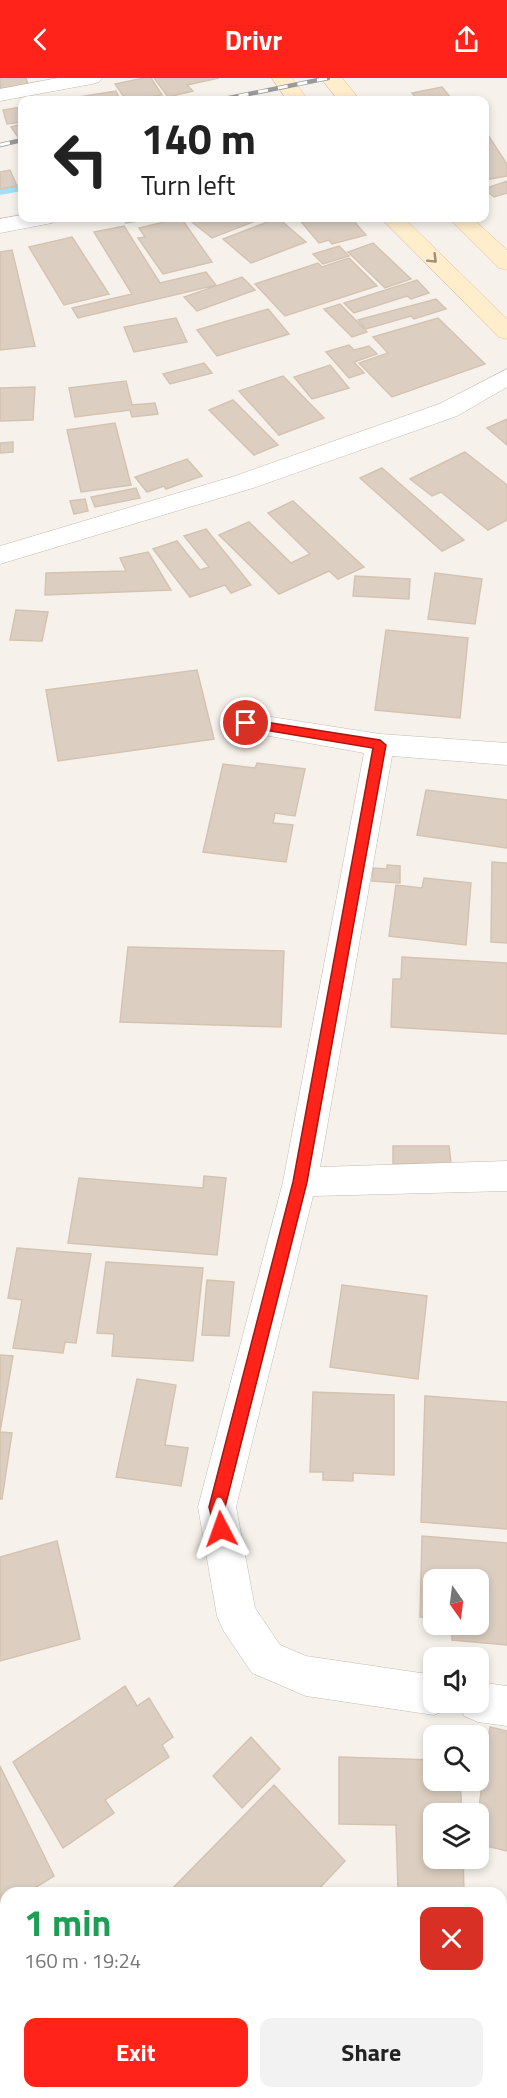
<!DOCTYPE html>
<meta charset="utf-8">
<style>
:root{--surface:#fff;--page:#f2f2f2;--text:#222;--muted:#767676;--accent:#ff2319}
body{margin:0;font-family:"Titillium Web",sans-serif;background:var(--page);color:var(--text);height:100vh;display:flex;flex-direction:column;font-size:22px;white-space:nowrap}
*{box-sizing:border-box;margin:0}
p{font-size:20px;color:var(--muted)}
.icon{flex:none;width:33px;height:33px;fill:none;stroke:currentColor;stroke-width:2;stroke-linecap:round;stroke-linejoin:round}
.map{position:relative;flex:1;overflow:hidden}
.side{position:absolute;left:0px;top:1809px;width:507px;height:212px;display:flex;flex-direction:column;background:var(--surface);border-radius:18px 18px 0 0;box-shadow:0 3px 9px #0003}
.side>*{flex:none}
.hud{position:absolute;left:18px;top:18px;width:471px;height:126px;border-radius:12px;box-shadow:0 3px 9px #0003;background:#fff;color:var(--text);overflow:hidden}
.needle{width:39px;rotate:166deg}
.buttons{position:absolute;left:423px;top:1491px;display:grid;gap:12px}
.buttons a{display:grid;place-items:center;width:66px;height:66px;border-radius:12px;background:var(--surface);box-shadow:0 3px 9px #0003;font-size:30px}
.pin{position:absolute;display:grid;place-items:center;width:51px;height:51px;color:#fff;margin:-26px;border:3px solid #fff;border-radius:50%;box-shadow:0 2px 6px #0007}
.me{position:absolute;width:66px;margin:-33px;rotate:356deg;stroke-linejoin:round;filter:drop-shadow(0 0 4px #0008)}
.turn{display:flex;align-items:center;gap:21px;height:126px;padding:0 24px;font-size:27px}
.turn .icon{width:78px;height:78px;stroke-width:2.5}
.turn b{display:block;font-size:42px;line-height:51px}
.round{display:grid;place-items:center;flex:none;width:63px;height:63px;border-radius:12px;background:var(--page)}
.overview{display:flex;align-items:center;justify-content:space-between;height:102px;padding:0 24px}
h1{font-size:36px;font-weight:700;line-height:45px;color:#1e9e55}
.primary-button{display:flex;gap:12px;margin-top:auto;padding:12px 24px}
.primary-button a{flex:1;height:69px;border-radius:12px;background:var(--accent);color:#fff;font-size:24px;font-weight:700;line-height:69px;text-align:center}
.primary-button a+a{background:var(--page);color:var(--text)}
header{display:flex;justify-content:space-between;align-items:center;height:78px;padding:0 24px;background:var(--accent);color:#fff;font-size:27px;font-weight:700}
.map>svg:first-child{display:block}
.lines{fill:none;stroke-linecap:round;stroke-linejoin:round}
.stream{fill:#a3def7;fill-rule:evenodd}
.building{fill:#dccfc2;stroke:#d5c3b1;stroke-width:1.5}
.street-casing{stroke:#c6bbaf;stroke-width:1}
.secondary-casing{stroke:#ddc499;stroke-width:1}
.street{fill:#fff;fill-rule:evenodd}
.secondary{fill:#ffedcc;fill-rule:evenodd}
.rail-casing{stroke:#9a9a9a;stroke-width:4.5}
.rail{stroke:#fff;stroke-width:3;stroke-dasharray:10;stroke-linecap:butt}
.oneway{stroke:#9d8f7a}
.route{fill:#ff2319;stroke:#a61710;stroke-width:1.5}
</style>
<header><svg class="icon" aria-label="back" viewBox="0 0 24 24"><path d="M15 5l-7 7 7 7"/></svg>Drivr<svg class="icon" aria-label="share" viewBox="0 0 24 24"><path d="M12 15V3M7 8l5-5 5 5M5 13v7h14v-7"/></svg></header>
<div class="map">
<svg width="507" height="2020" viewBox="0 0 507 2020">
<rect width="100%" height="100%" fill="#f6f2eb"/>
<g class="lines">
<path class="stream" d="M22,107V113L0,117V111Z"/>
</g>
<path class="building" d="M0,0H26L29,10L1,13Z
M144,0H151L162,17L126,22L115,6Z
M154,0H219L187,7L193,13L168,19Z
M442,9L450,19L425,22L422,19L416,20L412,15Z
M116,13L120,22L66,21Z
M22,29V44L7,46L3,32Z
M22,46V62H20L11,49Z
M484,51L507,86V98L484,102Z
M10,92L17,108L0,111V94Z
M507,103V115L494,119L484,111Z
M123,140H157L126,145Z
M181,140L212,184L163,196L138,160L145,159L139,150Z
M187,140H263L212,160Z
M278,140L306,164L251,185L223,161Z
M298,140H351L366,157L332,166L329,162L319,165Z
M124,148L160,205L206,194L216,207L78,240L72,230L132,216L94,154Z
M72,159L109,216L64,227L29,169Z
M373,165L411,201L385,210L348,174Z
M339,168L349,178L323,186L313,176Z
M12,172L35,268L0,272V174Z
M349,180L377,208L285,238L255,206L318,185L322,189Z
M242,199L255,212L197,233L184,219Z
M417,202L429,215L411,221L407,218L354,235L344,225Z
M436,221L446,231L414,241L411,238L366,251L358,242Z
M340,226L367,254L352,259L324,231Z
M268,231L289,256L217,278L197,252Z
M176,240L187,264L134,274L124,249Z
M438,240L485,286L392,319L359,285L388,275L373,259Z
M349,267L354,272L369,268L377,276L354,284L364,295L349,300L326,274Z
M204,285L212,295L170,306L163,296Z
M330,287L349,310L312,321L294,299Z
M283,298L324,340L279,357L239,313Z
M126,303L132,327L155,325L158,336L132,339L130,332L75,339L69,310Z
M35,309L33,342L0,343V310Z
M233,322L278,367L254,377L209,332Z
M507,341V367L487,350Z
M115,345L131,407L81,414L67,352Z
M13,364V374L0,375V365Z
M465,374L507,407V442L488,452L441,414L432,418L410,401Z
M187,381L202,398L166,411L164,408L147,414L135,399Z
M382,390L464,462L442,473L360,400Z
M136,410L140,420L95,429L91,419Z
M85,421L88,433L74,436L70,423Z
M293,423L364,489L338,501L329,493L279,516L219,457L249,444L291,485L310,476L268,435Z
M206,451L251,507L231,515L225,507L190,519L153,471L177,463L200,492L209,489L184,458Z
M148,474L171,512L45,517L46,495L126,493L120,480Z
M435,495L482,501L475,546L428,541Z
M355,498L410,501L409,521L353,518Z
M16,532L48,534L42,563L10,562Z
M386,552L468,560L460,640L375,632Z
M197,592L214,661L58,683L46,612Z
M257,685L305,691L295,738L275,735L273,745L293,747L286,784L203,774L223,686L255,690Z
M426,712L507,722V770L417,757Z
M492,784L507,785V865L491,864Z
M387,787L400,788V805L372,803L373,790L387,791Z
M424,800L471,805L466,867L389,858L396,807L422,810Z
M128,869L284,873L281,949L120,944Z
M402,879L507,885V956L391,949L393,901H401Z
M393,1068H449L451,1085L393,1086Z
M204,1098L226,1100L217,1177L68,1165L79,1100L203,1110Z
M17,1170L91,1176L76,1265L65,1264L63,1275L13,1270L22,1222L8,1220Z
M106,1184L203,1190L193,1283L112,1278L114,1256L97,1255Z
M207,1202L234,1204L229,1258L202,1257Z
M342,1207L427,1218L418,1301L330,1289Z
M0,1277L13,1278L0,1354L12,1355L2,1421H0Z
M137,1301L176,1307L165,1367L188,1370L181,1408L116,1399Z
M313,1314L394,1317V1397L353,1395V1403L323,1402V1394H310Z
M425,1318L507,1324V1451L421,1444Z
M422,1458L507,1465V1567L452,1562V1546H478V1502H434V1540L420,1539Z
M57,1463L80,1561L0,1583V1479Z
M125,1608L137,1628L149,1620L173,1659L162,1667L169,1679L105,1722L114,1735L63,1770L13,1684Z
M490,1649L507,1653V1773L478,1766V1736Z
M251,1659L280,1691L242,1730L213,1698Z
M339,1679L434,1682V1702H460L462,1736H434V1780H463L464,1812L398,1811L396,1747L339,1746Z
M0,1688L54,1798L27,1815H6V1828L0,1832Z
M274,1707L345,1783L315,1815H168Z
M501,1928L507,1934V2020H422L417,2014H501Z
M225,2014H302L297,2020H229Z"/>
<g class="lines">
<defs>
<path id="street" d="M58,0H102L99,4L92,6L0,23V11Z
M22,137V140H55L52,145L0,155V141Z
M507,291V309L457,338L253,410L0,486V468L235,398L439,326Z
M246,635L380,656L507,665V687L392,678L320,1089L507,1083V1113L313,1118L236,1429L255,1530L280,1567L306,1578L434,1597V1624H451L448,1631L434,1637L306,1618L252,1595L223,1552L217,1538L198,1429L283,1104L364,675L236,652L232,645L236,638Z
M478,1604L507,1608V1648L478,1644L464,1638L458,1624H478Z
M0,1906L6,1908V1955L0,1953Z
M75,2014H124L127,2020H77Z"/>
<path id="secondary" d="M272,0H292L308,22H287Z
M321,0H342L360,22H338Z
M381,140H404L507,241V261L499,259Z
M449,140H472L507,172V192L499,190Z"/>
</defs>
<use href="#street" class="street-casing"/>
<use href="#secondary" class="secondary-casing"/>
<use href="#street" class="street"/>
<use href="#secondary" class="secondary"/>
<defs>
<path id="rail" d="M219,22L328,0
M0,67L22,62"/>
</defs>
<use href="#rail" class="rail-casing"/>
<use href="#rail" class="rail"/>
</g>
<defs><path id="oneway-chevron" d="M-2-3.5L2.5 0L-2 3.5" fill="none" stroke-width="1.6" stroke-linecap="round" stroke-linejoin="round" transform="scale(1.5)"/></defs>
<use class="oneway" href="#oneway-chevron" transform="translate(433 181) rotate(45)"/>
<path class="route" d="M246,641L380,662L386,667L307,1104L225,1429L229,1451L227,1456L221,1459L216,1456L209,1429L293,1104L373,670L241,648L240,645Z"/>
</svg>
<div class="buttons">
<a><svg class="needle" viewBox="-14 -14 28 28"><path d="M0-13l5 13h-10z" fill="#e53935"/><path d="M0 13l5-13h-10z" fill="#767676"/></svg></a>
<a><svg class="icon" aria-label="sound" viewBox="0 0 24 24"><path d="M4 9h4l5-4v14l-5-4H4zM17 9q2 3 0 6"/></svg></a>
<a><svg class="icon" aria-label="search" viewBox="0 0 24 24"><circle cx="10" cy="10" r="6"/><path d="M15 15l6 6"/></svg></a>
<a><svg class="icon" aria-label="layers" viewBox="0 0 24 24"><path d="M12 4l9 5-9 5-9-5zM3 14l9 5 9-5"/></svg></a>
</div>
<div class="pin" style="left:246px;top:645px;background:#d93025"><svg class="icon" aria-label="arrive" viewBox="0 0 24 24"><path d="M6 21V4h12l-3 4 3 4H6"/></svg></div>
<svg class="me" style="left:221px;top:1451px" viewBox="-20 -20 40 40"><path d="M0-17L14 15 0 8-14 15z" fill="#ff2319" stroke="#fff" stroke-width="4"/></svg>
<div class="hud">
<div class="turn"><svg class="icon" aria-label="left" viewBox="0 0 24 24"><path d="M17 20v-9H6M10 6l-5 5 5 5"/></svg><div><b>140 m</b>Turn left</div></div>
</div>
<section class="side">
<div class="overview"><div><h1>1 min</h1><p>160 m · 19:24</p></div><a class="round" style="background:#d93025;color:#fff"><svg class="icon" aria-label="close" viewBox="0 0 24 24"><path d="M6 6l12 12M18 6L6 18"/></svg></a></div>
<div class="primary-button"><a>Exit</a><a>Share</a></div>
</section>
</div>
